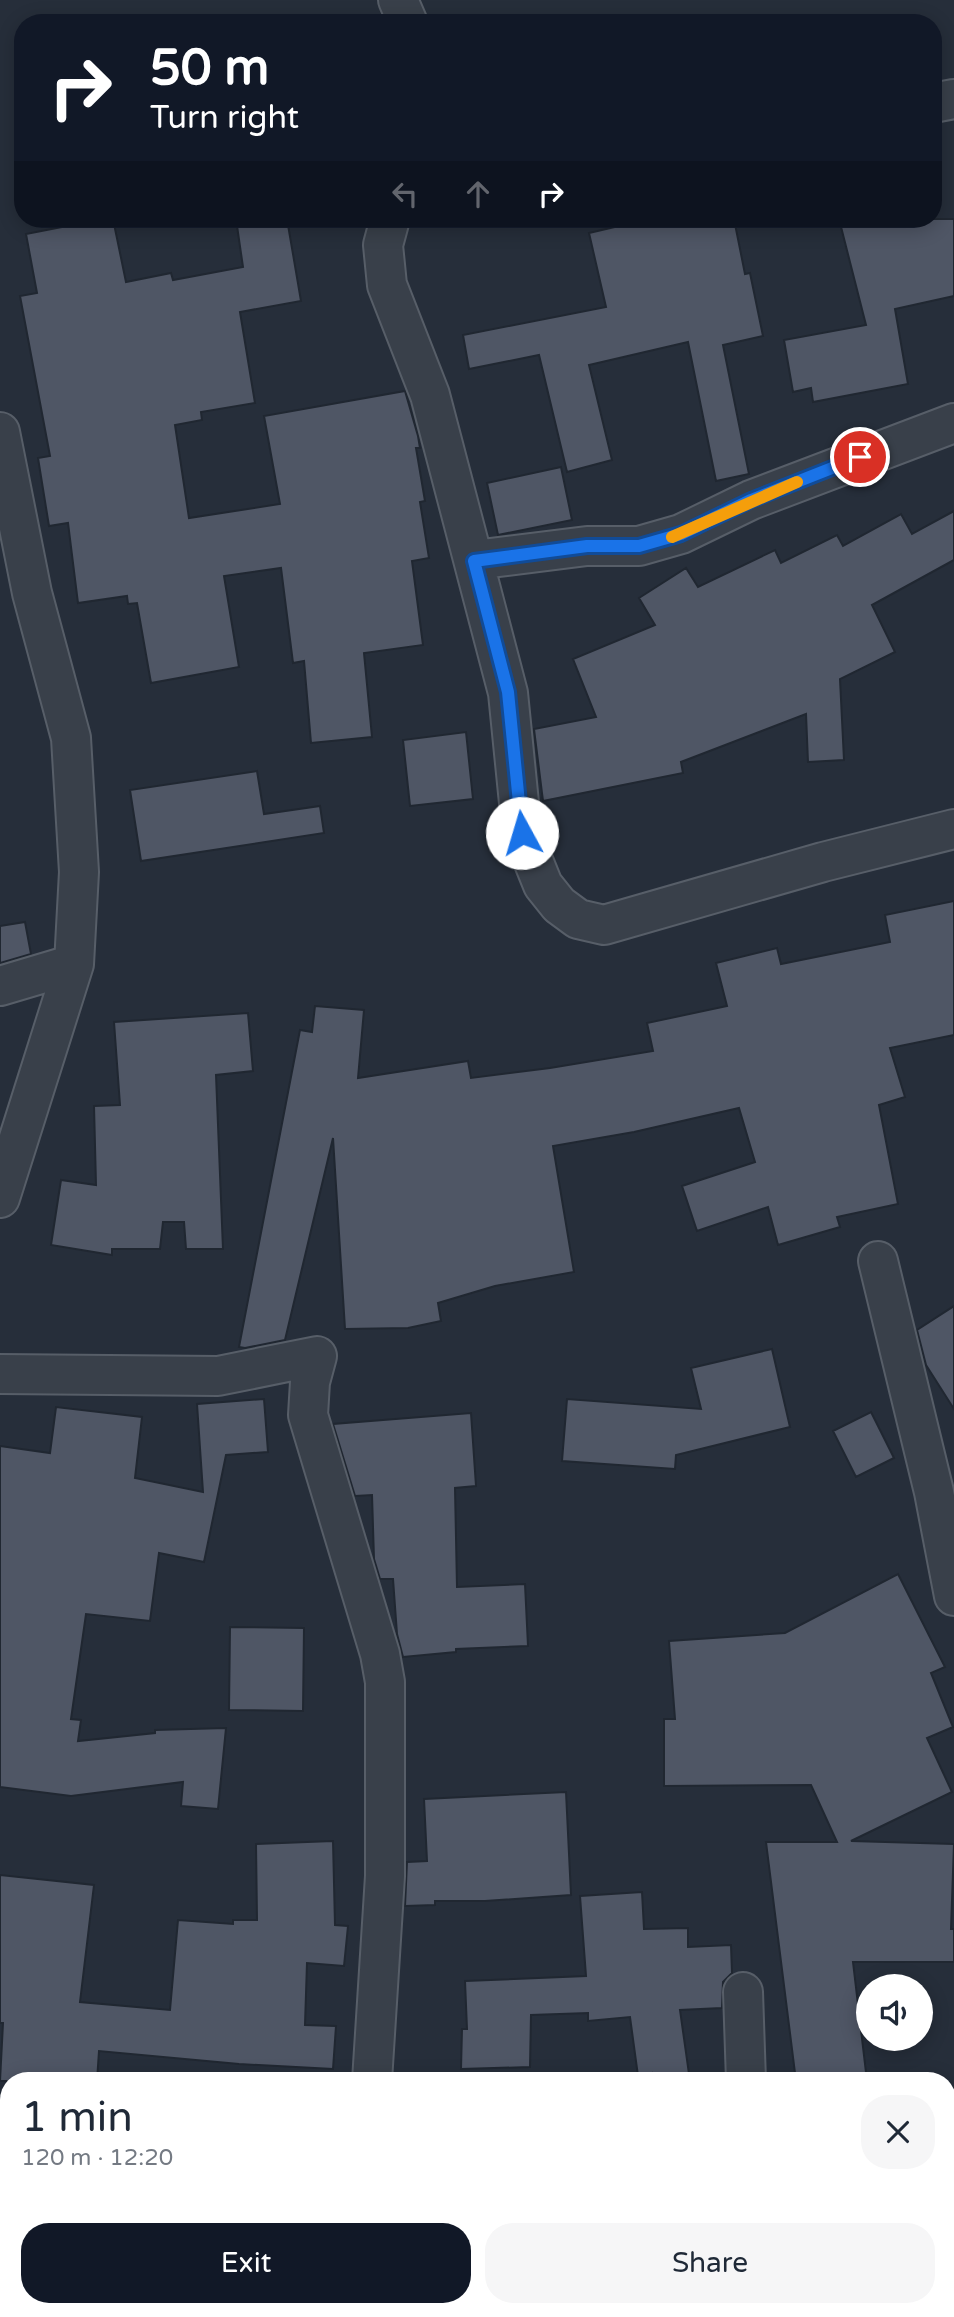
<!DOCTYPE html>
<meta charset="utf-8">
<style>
:root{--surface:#fff;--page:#f6f6f7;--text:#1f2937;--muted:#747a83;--accent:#111827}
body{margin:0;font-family:"Varela Round",sans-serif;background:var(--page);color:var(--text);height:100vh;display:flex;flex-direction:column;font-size:26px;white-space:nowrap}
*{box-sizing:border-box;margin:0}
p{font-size:23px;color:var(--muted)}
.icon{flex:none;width:38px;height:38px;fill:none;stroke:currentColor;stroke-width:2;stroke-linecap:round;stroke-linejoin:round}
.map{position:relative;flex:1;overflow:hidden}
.details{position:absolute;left:0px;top:2072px;width:956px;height:245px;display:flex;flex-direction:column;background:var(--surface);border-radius:28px 28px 0 0;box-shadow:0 4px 18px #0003}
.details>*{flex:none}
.top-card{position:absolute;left:14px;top:14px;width:928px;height:214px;border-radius:28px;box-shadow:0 4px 18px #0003;background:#111827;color:#fff;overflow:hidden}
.fabs{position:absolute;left:856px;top:1974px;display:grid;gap:14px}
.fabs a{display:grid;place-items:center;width:77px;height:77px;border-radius:50%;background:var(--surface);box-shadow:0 4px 18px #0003;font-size:35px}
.pin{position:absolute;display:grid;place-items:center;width:60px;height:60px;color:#fff;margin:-30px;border:4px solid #fff;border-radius:50%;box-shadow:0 2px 7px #0007}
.me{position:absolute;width:77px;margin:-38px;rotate:354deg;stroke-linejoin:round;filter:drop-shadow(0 0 5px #0008)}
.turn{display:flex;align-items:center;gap:24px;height:147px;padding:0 21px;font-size:32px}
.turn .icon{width:91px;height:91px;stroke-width:2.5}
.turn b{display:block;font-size:49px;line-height:60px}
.lanes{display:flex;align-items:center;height:66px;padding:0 21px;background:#0003;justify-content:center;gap:35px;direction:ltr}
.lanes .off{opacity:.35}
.round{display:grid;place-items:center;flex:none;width:74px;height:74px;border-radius:28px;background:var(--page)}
.headline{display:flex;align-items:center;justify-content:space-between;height:119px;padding:0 21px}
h1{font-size:42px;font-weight:600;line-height:52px}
.cta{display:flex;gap:14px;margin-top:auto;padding:14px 21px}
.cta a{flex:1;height:80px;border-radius:28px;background:var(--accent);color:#fff;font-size:28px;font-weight:600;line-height:80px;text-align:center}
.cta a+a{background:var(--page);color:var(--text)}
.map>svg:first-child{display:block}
.building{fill:#4f5665;stroke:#202731;stroke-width:2}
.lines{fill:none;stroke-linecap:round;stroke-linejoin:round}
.minor-casing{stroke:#575e68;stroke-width:42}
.minor{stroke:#39404a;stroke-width:38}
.route-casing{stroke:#114b97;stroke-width:18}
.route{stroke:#1a73e8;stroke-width:12}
.slow{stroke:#f59e0b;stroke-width:12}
</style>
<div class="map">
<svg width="954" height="2317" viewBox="0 0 954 2317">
<rect width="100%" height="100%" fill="#262e3a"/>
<path class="building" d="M103,219H113L126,282L171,273L173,280L243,267L236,219H287L301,301L240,312L255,403L201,412L202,420L175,425L189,518L280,504L264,416L405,391L418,436L420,448H416L425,501L420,502L429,558L412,561L423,645L364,653L372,737L311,743L304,661L293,663L281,568L224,576L239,667L151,683L137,603L128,604L127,596L78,603L68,523L49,526L38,458L50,456L20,296L37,293L26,234Z
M649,219H734L745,274L750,273L763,336L723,345L749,474L716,481L688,342L589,365L612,460L567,472L539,355L469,369L463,335L606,307L589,233Z
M839,219H954V296L895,309L908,384L813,402L811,388L793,392L784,340L866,325Z
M561,467L572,520L498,535L487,483Z
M954,511V560L872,605L895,652L840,679L844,760L808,762L806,714L681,762L683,773L543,801L534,729L596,717L573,659L655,625L639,598L686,568L698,587L775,550L781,563L837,535L843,546L901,514L912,534Z
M466,732L473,799L410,806L403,740Z
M257,771L264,814L320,806L324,833L141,861L130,790Z
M954,901V1035L890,1048L905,1097L879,1105L898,1204L837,1217L840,1227L778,1245L768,1207L697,1231L682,1186L755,1162L739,1108L634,1132L553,1146L574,1272L495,1286L438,1303L441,1321L408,1328L345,1329L333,1138L285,1340L245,1348L239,1347L300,1030L312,1032L315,1006L364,1010L358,1078L468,1061L471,1078L550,1068L653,1051L647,1023L727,1006L716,963L777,948L781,964L890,942L885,915Z
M25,922L31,954L0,963V926Z
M248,1013L253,1071L216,1075L223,1249H186L184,1222H163L160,1249H112V1255L51,1245L61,1180L96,1185L94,1106L120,1105L114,1022Z
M954,1306V1409L926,1365L917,1330Z
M772,1349L790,1427L676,1455L675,1469L562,1461L567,1399L701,1409L691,1368Z
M264,1399L268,1452L226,1455L204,1562L159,1553L150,1621L86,1614L71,1719L81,1720L78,1741L155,1733V1730L226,1728L218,1809L181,1806L183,1782L71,1796L0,1787V1446L50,1453L56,1407L142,1417L135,1478L203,1492L197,1404Z
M871,1412L894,1458L856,1477L833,1431Z
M471,1413L476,1486L455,1488L457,1587L525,1584L528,1646L456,1649V1652L403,1657L397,1634L393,1579H380L374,1559L372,1495L355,1496L333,1424Z
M898,1574L945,1667L931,1673L953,1727L927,1738L952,1792L851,1841L954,1844L951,1929H954V1962H853L867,2081H796L766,1842H837L811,1785L664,1786V1719H675L669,1641L785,1633Z
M230,1627L304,1628L303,1711L229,1710Z
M566,1792L571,1895L485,1901H435V1905L405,1906L407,1862L427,1861L424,1799Z
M333,1841L335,1925L348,1926L344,1966L307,1963L305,2025L336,2026L333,2069L239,2064L99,2051L97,2081H0L3,2023H0V1875L94,1885L80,2002L170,2010L178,1920L233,1924V1920H257L256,1844Z
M642,1892L644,1929L688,1928V1947L731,1945L732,1973L723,1982L722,2008L680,2010L690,2081H653L652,2073L638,2076L630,2017L588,2021V2013L531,2015L530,2067L461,2069L462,2029H467L465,1981L586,1976L580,1896Z"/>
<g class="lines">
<defs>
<path id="minor" d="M398,0L408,23
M933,103L954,99
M390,219L383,245L387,285L430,395L508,693L522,833L543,885L559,905L578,919L604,925L823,862L954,829
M0,432L32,593L71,738L79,872L74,964L0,1198
M474,560L587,546H639L681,534L751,500L954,423
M0,986L74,964
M878,1261L934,1492L954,1596
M0,1374L218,1376L317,1356L310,1382L308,1415L380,1654L385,1682V1876L372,2081
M743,1992L746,2081
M758,2308L759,2317
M356,2317L357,2308"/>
</defs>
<use href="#minor" class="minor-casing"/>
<use href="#minor" class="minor"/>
</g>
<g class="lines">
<defs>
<path id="route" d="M522,833L508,692L474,561L587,546H639L681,534L751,500L860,457"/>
</defs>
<use href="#route" class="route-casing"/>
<use href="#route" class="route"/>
<path class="slow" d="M672,537L797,482"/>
</g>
</svg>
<div class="fabs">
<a><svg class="icon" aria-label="sound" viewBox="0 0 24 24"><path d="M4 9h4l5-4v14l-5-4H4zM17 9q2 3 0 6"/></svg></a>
</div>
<div class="pin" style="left:860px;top:457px;background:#d93025"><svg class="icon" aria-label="arrive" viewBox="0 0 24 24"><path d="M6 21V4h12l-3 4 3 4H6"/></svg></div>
<svg class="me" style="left:522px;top:833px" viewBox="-20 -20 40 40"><circle r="19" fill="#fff"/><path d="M0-13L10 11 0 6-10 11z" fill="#1a73e8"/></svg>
<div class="top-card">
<div class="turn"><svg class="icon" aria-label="right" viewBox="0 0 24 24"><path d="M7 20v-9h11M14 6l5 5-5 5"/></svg><div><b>50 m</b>Turn right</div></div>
<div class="lanes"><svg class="icon off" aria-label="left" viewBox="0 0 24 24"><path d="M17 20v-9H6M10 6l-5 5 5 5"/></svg><svg class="icon off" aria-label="ahead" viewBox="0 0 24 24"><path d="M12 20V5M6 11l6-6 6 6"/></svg><svg class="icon" aria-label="right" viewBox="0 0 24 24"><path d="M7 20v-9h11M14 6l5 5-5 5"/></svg></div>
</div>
<section class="details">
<div class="headline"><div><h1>1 min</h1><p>120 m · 12:20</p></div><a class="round"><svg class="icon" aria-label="close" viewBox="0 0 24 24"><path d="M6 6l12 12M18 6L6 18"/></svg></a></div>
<div class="cta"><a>Exit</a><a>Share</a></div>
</section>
</div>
